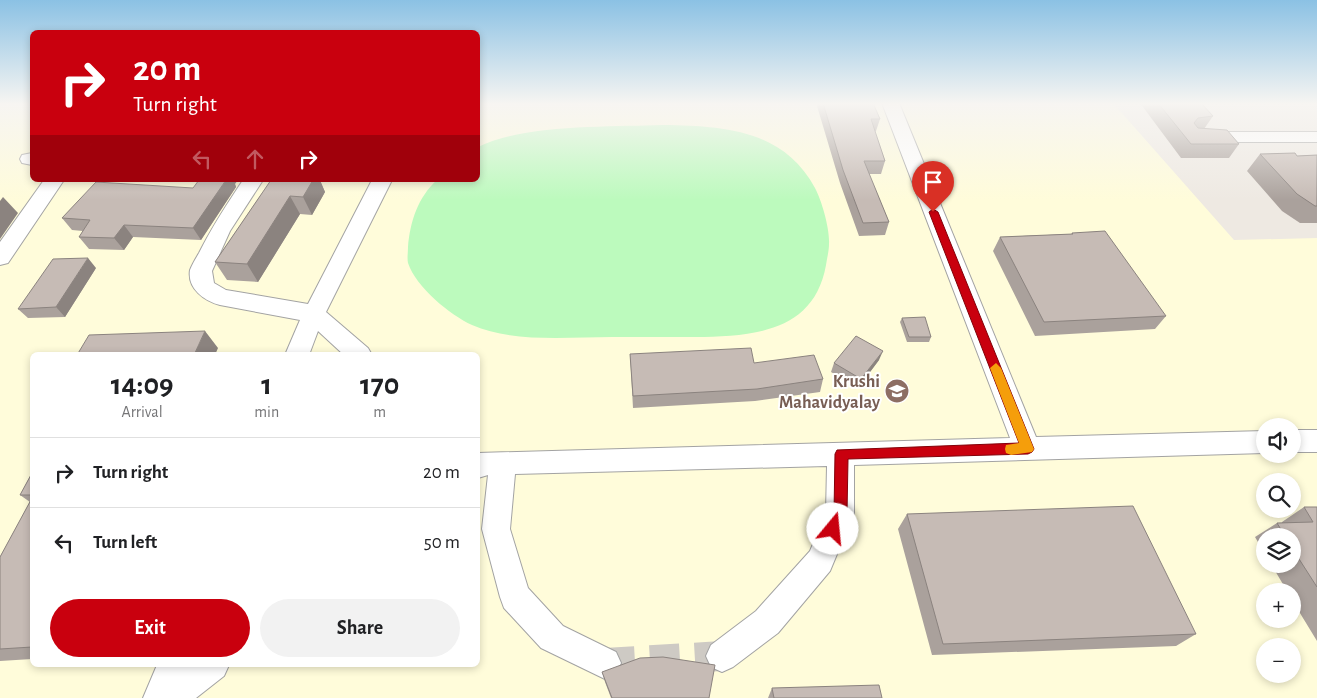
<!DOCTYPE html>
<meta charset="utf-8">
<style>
:root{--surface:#fff;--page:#f2f2f2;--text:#202124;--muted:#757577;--line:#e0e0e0;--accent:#c9000e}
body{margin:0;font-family:"Alegreya Sans",sans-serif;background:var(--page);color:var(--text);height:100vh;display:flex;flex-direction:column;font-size:19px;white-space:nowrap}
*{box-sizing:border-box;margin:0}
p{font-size:16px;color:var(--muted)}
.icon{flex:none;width:28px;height:28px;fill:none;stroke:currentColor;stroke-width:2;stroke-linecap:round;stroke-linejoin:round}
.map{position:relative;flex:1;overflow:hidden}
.drawer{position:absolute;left:30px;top:352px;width:450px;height:315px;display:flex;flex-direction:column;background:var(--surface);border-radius:8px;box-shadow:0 2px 8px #0003}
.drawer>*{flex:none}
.banner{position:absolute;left:30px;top:30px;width:450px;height:152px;border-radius:8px;box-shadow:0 2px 8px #0003;background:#c9000e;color:#fff;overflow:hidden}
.tools{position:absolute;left:1256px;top:418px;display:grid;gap:10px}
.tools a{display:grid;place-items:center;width:45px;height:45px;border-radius:50%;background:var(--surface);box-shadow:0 2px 8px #0003;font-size:25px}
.pin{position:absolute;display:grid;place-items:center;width:42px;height:42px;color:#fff;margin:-51px -21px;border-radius:50% 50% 50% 0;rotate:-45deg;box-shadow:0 0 5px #0007}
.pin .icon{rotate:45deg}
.me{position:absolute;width:55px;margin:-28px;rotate:17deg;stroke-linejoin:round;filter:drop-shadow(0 0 4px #0008)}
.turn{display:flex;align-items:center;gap:18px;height:105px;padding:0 20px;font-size:22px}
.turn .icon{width:65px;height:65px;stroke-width:2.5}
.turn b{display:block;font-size:35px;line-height:42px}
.lanes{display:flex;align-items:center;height:48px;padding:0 20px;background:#0003;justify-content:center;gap:25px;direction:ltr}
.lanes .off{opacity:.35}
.eta{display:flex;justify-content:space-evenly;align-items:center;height:85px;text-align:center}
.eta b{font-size:30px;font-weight:700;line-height:35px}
.button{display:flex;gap:10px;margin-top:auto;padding:10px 20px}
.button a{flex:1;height:58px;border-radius:30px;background:var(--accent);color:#fff;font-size:20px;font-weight:700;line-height:58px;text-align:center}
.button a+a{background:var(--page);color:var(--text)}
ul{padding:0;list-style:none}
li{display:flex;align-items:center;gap:15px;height:70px;padding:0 20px;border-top:1px solid var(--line)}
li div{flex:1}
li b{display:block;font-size:19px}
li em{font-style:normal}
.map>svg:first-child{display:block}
.education{fill:#fffcda;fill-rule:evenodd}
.park{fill:#bcfabd}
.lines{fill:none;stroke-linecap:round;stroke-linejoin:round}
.minor-tunnel{stroke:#cecac4;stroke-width:30;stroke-dasharray:30 15;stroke-linecap:butt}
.minor-casing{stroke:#a3a3a3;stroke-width:2}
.minor{fill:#fff;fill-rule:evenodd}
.wall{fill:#aaa19c}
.shaded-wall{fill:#8b837f}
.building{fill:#c6bbb5;stroke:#8b837f}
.route{fill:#c9000e;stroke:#830009}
.slow{fill:#f59e0b}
.labels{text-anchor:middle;stroke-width:4;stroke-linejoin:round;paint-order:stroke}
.education-label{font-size:18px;font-weight:bold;fill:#785e54;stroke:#fff;text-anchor:end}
</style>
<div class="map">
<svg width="1317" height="698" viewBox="0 0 1317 698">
<rect width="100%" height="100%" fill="#eee9e2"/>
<path class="education" d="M0,103H32V180H478V103H1113L1234,240L1317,238V698H0ZM32,355H478V665H32ZM1265,426H1292V454H1265ZM1265,481H1292V509H1265ZM1265,536H1292V564H1265ZM1265,591H1292V619H1265ZM1265,646H1292V674H1265Z"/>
<path class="park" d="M663,125C723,126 783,129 815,188C822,201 830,230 829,244C829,251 827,258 826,265C814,333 752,336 695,337C668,337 640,337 612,337C568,337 513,343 472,325C450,315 416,287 408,263C407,258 408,252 408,247C410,222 418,197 437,180H478V147C525,124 610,127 663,125Z"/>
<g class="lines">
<path class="minor-tunnel" d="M605,663L722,656"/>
<defs>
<path id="minor" d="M882,103H899L1036,437L1265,431V453L854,465V513L830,571L778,633L733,667L722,672L711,667L706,656L711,645L756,611L810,551L826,513L827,466L515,474L510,529L528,588L563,626L616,652L621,663L616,674L605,679L541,648L504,608L500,597L482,529L488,475L478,478V453L1010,438Z
M1203,132H1317V142H1203L1197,141L1194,137L1197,133Z
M32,153V165L22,163L20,159L22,155Z
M44,180H64L8,263L0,265V242Z
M243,180H263L230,231L212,271L214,283L226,290L308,304L372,180H392L326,312L368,348L372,355H344L318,331L309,355H285L300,320L220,305C205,301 187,289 190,270C192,265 196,258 199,253C212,227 227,204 243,180Z
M1292,430H1317V452H1292Z
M157,665H229L224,676L196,698H143Z"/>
</defs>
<use href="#minor" class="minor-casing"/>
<use href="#minor" class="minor"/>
</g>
<path class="wall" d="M818,103H873L880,119L876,131L875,132L885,161L881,174H869L889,222L885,235L859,236L840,183L817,106Z
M1140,103H1201L1213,116L1204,129L1239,144L1229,158H1181Z
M1260,154L1297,156L1317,155V223H1300L1282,211L1247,171Z
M271,180L320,181L325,192L312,215L300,214L258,282L227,280L215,262Z
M235,184L236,187L201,240L133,237L124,250L89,249L79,237L83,231L72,230L62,218L193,188Z
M1072,233L1166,316L1155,329L1035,336L993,251L1000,237L1071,234Z
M96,268L65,317L28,318L18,309Z
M902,318L931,337L929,342H907L900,322Z
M630,354L754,363L823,379L820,392L755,401L633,408Z
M879,360L858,388L831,372L834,363Z
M32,473V659L0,661V557L30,502L20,495Z
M1304,507H1317V641L1292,600V591H1287L1271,564H1292V536H1265V554L1255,537L1277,523H1282V522Z
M907,514L1196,634L1176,646L932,655L898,529Z
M602,672L709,698H611L605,682Z
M772,688L882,698H768Z"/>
<path class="shaded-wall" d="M226,180H238L235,184L236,187L201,240L193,228Z
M307,180H320L325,192L312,215L303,197Z
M290,196L300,214L258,282L247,264Z
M3,197L18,213L0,239V201Z
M124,225L133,237L124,250L114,238Z
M88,258L96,268L65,317L56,307Z
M205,331L218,348L215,355H194Z
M883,351L879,360L858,388L861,379Z"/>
<path class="building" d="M823,103H873L880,119H871L885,161H864L889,222L863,223L843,170Z
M1158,103H1201L1213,116L1198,118L1194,123L1198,128L1227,130L1239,144H1191Z
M1295,153L1297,156L1317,155V206H1315L1297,194L1260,154Z
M199,180H226L193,228L124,225L114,238L79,237L90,220L62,218L96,182L193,188Z
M271,180H313L303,197L290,196L247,264L215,262Z
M1105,231L1166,316L1044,322L1000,237L1073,234L1072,233Z
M88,258L56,307L18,309L53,259Z
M925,317L931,337H909L902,318Z
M205,331L194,355H77L89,335Z
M856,336L883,351L861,379L834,363Z
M751,348L754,363L814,355L823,379L757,389L633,396L630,354Z
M32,473V495H20Z
M32,498V647L0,649V557Z
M1133,506L1196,634L943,644L907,514Z
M1304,507H1317V587L1292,548V536H1285L1277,523L1313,522Z
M663,657L715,665L709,698H612L602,672L640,658Z
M879,685L882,698H774L772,688Z"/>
<linearGradient id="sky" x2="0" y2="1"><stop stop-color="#8bc1e4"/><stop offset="0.52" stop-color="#f7f5f2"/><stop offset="1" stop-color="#f7f5f2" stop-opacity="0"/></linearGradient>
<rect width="1317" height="200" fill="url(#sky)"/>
<path class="route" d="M933,209L938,212L1034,449L1032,452L1028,454L848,459L847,513L838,534L833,535L829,534L827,529L834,513L835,454L837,450L1019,443L929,212Z"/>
<path class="slow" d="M996,363L1001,368L1034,449L1032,452L1011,455L1006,453L1005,449L1006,445L1019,443L990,368Z"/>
<defs>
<symbol id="university-disc" viewBox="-11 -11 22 22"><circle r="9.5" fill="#8d6e63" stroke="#fff"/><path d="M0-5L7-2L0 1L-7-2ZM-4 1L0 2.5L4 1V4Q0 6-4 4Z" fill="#fff"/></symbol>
</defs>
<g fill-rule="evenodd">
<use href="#university-disc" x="883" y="377" width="28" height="28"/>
</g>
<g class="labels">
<g class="education-label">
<text x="880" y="387">Krushi<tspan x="880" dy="21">Mahavidyalay</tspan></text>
</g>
</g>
</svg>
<div class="tools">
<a><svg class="icon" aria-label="sound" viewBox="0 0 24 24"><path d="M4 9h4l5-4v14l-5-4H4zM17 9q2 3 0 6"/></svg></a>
<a><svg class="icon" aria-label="search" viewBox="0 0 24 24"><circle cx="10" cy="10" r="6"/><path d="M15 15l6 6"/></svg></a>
<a><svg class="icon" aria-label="layers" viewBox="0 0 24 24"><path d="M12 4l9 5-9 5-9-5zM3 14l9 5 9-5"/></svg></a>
<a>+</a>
<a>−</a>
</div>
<div class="pin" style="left:933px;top:212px;background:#d93025"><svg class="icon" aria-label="arrive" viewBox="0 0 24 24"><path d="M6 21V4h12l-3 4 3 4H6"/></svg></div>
<svg class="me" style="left:833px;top:529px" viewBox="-20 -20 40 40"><circle r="19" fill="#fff"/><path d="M0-13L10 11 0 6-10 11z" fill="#c9000e"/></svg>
<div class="banner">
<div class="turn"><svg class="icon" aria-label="right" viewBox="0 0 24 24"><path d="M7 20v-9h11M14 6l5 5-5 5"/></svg><div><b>20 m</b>Turn right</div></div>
<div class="lanes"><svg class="icon off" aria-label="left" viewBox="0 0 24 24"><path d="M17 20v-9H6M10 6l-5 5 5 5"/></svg><svg class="icon off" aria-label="ahead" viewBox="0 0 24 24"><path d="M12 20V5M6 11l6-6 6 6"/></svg><svg class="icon" aria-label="right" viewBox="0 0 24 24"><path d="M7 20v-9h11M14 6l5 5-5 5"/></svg></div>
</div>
<section class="drawer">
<div class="eta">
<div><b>14:09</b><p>Arrival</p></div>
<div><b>1</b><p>min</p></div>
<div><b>170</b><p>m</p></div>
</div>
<ul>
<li><svg class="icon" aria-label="right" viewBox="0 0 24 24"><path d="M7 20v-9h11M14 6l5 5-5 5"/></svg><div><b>Turn right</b></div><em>20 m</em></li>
<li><svg class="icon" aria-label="left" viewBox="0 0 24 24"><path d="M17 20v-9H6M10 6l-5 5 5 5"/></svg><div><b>Turn left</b></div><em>50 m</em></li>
</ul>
<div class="button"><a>Exit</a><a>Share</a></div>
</section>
</div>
